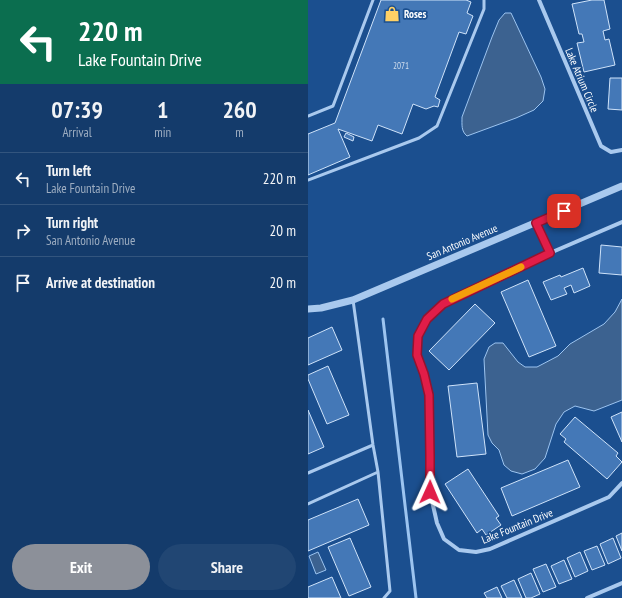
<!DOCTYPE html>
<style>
:root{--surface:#143b6b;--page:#214673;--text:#f1f3f6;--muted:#9dadc1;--line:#33557e;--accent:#8c9099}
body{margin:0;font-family:"PT Sans Narrow",sans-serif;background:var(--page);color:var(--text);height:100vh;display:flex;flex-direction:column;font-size:15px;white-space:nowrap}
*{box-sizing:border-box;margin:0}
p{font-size:13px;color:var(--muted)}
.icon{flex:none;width:22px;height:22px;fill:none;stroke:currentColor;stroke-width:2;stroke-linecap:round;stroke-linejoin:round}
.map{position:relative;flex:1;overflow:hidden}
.drawer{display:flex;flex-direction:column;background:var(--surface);width:308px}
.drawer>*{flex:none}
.hud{background:#0b6e4f;color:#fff;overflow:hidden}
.pin{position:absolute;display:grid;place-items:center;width:34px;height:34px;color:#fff;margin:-17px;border-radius:8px;box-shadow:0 2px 6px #0006}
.me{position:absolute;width:44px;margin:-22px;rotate:1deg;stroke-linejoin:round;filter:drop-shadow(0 0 3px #0008)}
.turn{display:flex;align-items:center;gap:14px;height:84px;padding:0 12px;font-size:18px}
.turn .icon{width:52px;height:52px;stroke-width:2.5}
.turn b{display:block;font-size:28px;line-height:34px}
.eta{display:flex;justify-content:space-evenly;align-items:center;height:68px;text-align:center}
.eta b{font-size:24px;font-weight:800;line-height:28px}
.primary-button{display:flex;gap:8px;margin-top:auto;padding:8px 12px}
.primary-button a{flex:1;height:46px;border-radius:24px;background:var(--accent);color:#fff;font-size:16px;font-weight:800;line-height:46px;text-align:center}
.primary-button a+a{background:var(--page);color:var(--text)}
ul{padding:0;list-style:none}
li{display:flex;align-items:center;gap:12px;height:52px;padding:0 12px;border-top:1px solid var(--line)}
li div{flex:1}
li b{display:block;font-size:15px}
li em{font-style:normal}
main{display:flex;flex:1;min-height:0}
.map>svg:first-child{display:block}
.water{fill:#3c6290;stroke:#9cc4f0}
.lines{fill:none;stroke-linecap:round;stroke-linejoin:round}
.stream{stroke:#9cc4f0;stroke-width:3}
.building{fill:#4478b7;stroke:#cfe3fa}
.service{stroke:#a9c9ee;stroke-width:3}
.minor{stroke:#a9c9ee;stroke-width:4}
.tertiary{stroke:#a9c9ee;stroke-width:7}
.route-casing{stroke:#92132f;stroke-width:10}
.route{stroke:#e11d48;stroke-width:7}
.slow{stroke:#f59e0b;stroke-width:7}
.labels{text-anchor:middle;stroke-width:3.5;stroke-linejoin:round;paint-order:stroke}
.number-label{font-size:9px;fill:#d0dded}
.poi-label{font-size:11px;font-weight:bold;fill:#fff;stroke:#1b4f8f;text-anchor:start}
.street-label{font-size:11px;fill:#fff;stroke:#1b4f8f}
</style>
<main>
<section class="drawer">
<div class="hud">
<div class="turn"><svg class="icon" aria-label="left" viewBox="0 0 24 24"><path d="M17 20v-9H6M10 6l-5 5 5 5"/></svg><div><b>220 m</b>Lake Fountain Drive</div></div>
</div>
<div class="eta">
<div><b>07:39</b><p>Arrival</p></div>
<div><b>1</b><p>min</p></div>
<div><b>260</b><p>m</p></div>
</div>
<ul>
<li><svg class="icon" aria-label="left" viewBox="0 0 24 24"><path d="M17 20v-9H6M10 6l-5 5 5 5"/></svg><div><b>Turn left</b><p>Lake Fountain Drive</p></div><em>220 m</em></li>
<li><svg class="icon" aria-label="right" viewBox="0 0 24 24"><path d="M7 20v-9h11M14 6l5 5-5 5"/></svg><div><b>Turn right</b><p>San Antonio Avenue</p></div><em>20 m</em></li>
<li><svg class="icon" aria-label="arrive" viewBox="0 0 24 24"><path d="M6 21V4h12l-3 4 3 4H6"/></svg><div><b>Arrive at destination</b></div><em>20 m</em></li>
</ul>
<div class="primary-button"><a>Exit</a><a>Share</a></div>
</section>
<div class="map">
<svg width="314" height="598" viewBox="0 0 314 598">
<rect width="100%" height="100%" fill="#1b4f8f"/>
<path class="water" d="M197,13H203L233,77L237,89L235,101L226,110L208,118L159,136C153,131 154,125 154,117L184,37L191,20Z
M314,299V400L286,411L267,406L256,412L248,424L237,458L227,469L214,474L203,471L196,465L191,450L184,443L180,435L176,359L181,347L187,343H195L210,362L217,367H229L250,356L262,344L296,324L307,312Z
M10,552L18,570L8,574L1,556Z"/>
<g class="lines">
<path class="stream" d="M75,319L108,598"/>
</g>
<path class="building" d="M73,0H158L163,2L159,13L165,16L158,34L151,32L127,97L132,100L130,107L126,106L118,109L105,104L94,134L70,125L64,141L30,129L42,157L0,175V134L27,123Z
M284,0H296L302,29L295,31L297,40L301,39L307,65L276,72L269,43L276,42L274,34H271L264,4Z
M302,78H314V110L300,109Z
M38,133L46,137L45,141L36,137Z
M293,245L314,247V275L291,273Z
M275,268L282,286L266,293L263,285L256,288L259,294L243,300L235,282L252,275L253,277Z
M220,280L248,346L221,357L193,292Z
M167,304L187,323L141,370L121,351Z
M24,327L34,350L0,365V338Z
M20,366L41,415L19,424L0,379V375Z
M169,383L178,454L149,457L140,386Z
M0,410L16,447L0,454Z
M314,412V442L303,417Z
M267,417L310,453L308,456L314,462L299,479L256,442L258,439L252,434Z
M260,460L272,487L204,516L193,488Z
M160,469L191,516L188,518L193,525L178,535L174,529L169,533L137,484Z
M50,499L61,525L0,551V520Z
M314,533V551L308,536Z
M42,538L63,587L41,596L20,547Z
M305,538L313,558L300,564L292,544Z
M289,546L297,565L284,570L276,551Z
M272,552L280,571L267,577L259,558Z
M256,560L264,579L251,584L243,566Z
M238,564L248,587L235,592L225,569Z
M223,573L232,594L223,598H218L210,579Z
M24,577L33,598H0V587Z
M206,580L214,598H199L193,586Z
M189,587L194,598H179L176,593Z"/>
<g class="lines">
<path class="service" d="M0,116L25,106L65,0
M0,180L111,138L129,126L176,9V0
M228,223L242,253
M45,300L65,445L70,472L82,591L76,598
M0,473L65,445
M0,504L70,472"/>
<path class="minor" d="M231,0L293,146L303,152L314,150
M314,222L242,253L135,304L119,319L110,336L109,355L116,374L121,395L122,456V492L129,523L136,539L151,550L168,552L182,549L301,497L314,483
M279,598L314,583"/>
<path class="tertiary" d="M0,309L13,308L45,300L314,186"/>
</g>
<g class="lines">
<defs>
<path id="route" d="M122,492V456L121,395L116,374L109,355L110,336L119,319L135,304L242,253L228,223L256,211"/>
</defs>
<use href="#route" class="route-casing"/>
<use href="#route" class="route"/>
<path class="slow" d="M144,299L213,267"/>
</g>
<defs>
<symbol id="shop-bare" viewBox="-9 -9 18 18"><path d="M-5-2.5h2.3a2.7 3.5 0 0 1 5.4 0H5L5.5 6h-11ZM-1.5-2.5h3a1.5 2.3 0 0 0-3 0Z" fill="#ffd166" stroke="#1b4f8f" stroke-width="2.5" paint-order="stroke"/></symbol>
</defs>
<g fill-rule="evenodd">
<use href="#shop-bare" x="73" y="3" width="22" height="22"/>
</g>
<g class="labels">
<g class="number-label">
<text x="93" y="69">2071</text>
</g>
<g class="poi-label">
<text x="96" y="18">Roses</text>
</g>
<g class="street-label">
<text transform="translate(274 80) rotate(67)" y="4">Lake Atrium Circle</text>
<text transform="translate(154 242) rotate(-23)" y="4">San Antonio Avenue</text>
<text transform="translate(209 526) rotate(-22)" y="4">Lake Fountain Drive</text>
</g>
</g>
</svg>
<div class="pin" style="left:256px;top:211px;background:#d93025"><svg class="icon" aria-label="arrive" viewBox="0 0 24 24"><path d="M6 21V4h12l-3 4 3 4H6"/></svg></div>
<svg class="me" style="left:122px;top:492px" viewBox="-20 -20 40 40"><path d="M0-17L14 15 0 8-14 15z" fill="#e11d48" stroke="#fff" stroke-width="4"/></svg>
</div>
</main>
